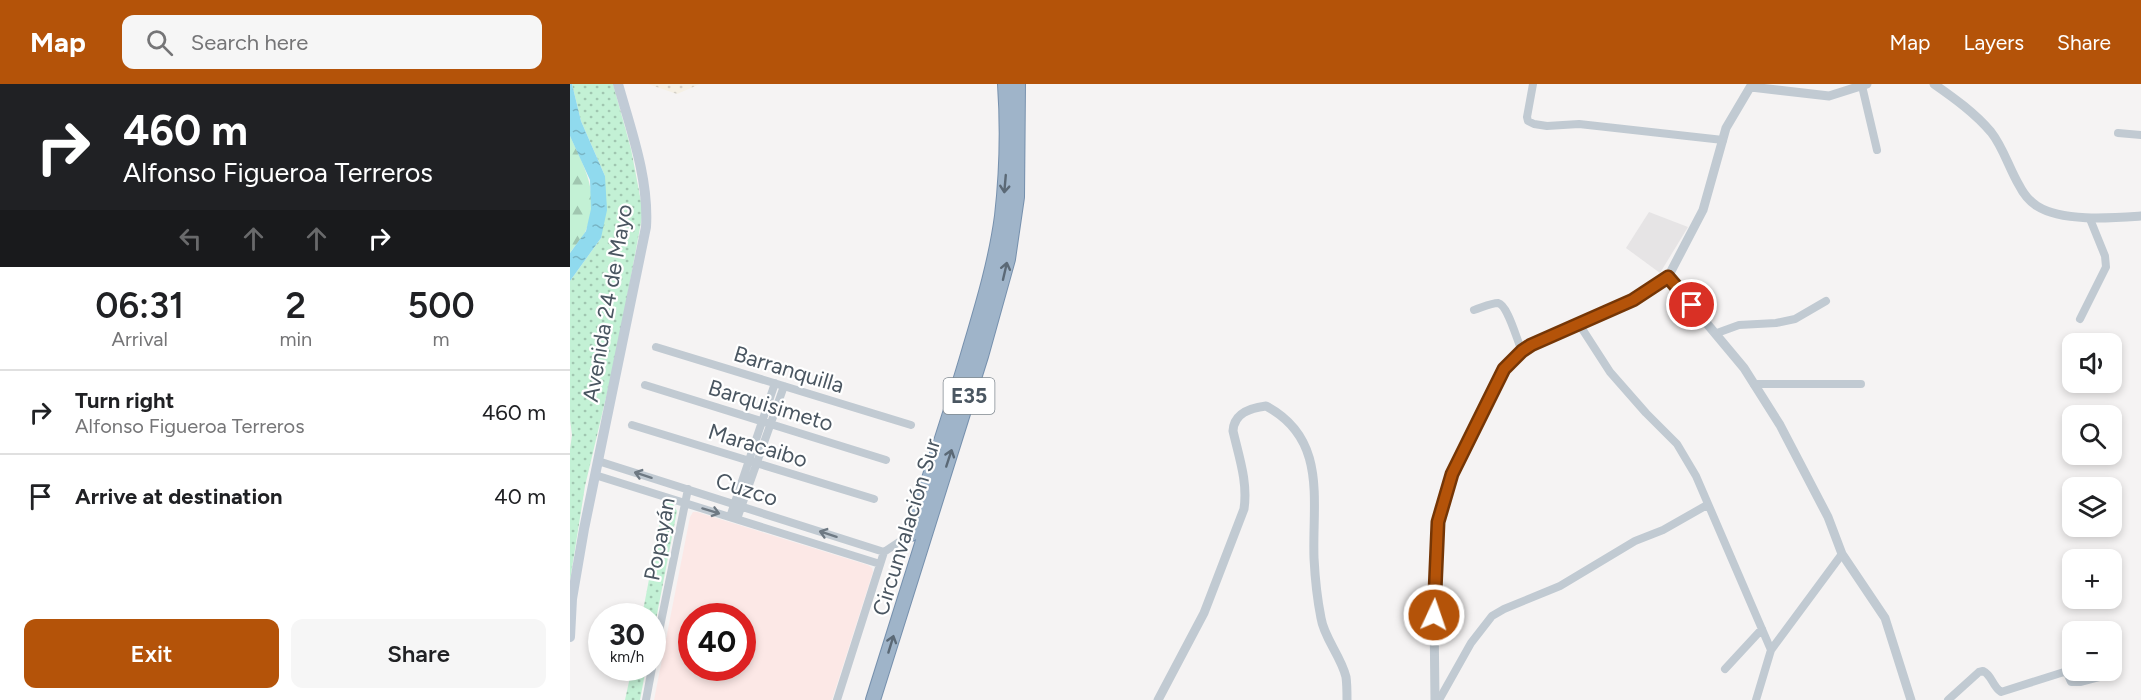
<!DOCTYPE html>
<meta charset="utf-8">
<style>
:root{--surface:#fff;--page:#f6f6f6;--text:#202124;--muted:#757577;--line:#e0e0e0;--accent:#b45309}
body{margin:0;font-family:Figtree,sans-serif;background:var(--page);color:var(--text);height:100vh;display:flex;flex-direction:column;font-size:22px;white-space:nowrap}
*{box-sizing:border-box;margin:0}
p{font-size:20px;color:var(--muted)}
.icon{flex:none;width:33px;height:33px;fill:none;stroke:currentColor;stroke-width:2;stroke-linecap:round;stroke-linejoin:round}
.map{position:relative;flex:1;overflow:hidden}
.panel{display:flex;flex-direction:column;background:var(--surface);width:570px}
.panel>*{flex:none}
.hud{background:#202124;color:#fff;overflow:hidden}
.controls{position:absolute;left:1492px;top:249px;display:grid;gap:12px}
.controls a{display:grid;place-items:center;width:60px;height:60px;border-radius:12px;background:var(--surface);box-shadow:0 3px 9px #0003;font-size:30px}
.speed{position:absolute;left:18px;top:519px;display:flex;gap:12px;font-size:30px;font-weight:700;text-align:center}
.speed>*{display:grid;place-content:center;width:78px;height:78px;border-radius:50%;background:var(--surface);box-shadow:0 3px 9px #0003;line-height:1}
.speed small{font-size:15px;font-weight:400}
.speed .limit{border:9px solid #d22;background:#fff;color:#111}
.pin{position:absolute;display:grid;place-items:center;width:51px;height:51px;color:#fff;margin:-26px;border:3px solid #fff;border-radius:50%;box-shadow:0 2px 6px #0007}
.me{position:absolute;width:66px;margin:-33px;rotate:3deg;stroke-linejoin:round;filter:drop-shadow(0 0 4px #0008)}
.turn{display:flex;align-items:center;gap:21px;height:126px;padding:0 24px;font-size:27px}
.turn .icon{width:78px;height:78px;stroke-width:2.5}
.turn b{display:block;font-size:42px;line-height:51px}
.lanes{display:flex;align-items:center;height:57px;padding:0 24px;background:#0003;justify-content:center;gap:30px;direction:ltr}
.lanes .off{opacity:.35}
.eta{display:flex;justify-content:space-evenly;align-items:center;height:102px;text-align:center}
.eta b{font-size:36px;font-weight:600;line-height:42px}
.cta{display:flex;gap:12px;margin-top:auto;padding:12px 24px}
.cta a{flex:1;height:69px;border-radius:12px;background:var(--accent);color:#fff;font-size:24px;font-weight:600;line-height:69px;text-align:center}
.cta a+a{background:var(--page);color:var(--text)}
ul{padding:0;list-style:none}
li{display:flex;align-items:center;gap:18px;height:84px;padding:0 24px;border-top:2px solid var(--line)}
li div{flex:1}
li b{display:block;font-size:22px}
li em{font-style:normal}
header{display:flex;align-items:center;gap:36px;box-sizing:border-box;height:84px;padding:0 30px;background:var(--accent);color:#fff}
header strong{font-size:28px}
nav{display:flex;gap:33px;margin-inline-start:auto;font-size:21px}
.search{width:420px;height:54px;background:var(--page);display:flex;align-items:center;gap:15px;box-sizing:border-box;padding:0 21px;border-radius:12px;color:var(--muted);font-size:22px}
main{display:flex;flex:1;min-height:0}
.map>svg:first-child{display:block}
.education{fill:#e6e4e5}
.medical{fill:#fce8e6;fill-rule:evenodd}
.forest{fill:url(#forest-firs)}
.sand{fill:url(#sand-dots)}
.park{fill:url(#park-dots)}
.water{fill:url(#water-ripples)}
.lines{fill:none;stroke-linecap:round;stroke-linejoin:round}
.trunk-casing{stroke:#7690ad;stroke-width:16}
.minor{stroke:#c1cad2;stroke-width:8}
.tertiary{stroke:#c1cad2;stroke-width:9}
.secondary{stroke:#c1cbd6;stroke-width:10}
.trunk{stroke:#9fb4c9;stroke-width:14}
.oneway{stroke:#5b6976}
.oneway2{stroke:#6e7983}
.route-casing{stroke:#753606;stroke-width:15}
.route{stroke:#b45309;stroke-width:10}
.labels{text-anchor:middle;stroke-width:4.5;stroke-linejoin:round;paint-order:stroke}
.shield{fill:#fff;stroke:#808990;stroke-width:1.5}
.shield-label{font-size:21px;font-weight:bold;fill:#4a5661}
.street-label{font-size:22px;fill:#4a5661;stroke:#fff}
</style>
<header>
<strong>Map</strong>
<div class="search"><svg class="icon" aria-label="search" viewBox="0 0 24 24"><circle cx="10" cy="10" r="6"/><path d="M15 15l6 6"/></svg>Search here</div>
<nav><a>Map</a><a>Layers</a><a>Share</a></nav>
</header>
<main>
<section class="panel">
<div class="hud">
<div class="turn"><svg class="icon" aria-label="right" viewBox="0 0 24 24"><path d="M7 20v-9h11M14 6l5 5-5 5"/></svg><div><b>460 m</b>Alfonso Figueroa Terreros</div></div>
<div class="lanes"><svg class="icon off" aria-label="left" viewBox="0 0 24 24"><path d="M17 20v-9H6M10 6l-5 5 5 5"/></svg><svg class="icon off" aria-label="ahead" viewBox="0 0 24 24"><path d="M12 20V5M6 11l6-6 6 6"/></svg><svg class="icon off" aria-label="ahead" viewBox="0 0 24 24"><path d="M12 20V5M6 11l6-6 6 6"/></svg><svg class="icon" aria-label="right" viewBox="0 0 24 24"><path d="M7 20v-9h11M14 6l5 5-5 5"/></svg></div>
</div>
<div class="eta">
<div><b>06:31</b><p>Arrival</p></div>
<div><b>2</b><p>min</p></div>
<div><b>500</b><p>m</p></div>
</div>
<ul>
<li><svg class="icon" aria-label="right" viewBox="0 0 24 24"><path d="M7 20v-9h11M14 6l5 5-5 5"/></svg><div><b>Turn right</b><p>Alfonso Figueroa Terreros</p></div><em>460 m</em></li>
<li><svg class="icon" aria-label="arrive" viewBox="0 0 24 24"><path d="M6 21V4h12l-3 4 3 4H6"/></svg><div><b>Arrive at destination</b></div><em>40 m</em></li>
</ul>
<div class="cta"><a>Exit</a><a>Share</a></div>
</section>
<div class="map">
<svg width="1571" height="616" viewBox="0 0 1571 616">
<defs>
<pattern id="forest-firs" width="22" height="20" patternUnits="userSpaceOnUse" patternTransform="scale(1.5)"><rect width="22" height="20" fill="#c3f1d5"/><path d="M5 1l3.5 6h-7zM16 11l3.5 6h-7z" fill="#a0c6b0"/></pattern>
<pattern id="sand-dots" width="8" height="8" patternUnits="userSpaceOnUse" patternTransform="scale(1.5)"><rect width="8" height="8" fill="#f5f0e5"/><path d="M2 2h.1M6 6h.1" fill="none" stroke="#d4d0c7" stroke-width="1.8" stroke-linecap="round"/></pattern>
<pattern id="park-dots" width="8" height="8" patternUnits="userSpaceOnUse" patternTransform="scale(1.5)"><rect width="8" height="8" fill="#c3f1d5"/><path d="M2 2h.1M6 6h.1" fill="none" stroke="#a0c6b0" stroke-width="1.8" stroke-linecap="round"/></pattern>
<pattern id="water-ripples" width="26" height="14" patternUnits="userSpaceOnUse" patternTransform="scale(1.5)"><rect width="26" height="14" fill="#90daee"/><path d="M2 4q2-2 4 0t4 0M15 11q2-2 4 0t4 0" fill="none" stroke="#78b4c4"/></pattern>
</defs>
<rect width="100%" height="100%" fill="#f5f3f3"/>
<path class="education" d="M1079,128L1118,143L1090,189L1056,164Z"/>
<path class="medical" d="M123,428H127L298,481L302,484L303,488L262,616H84L120,433ZM122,532H172V584H122Z"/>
<path class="forest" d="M0,52C14,82 31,111 16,146C13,154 5,161 0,169Z"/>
<path class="sand" d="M78,0H130L107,10Z"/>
<path class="park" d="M2,0H43L61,65L73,128L47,267L15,402L0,497V365L2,351L0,335V197L31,154L35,92L11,37Z
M94,417L103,420L107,427L83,551L82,532H72Z
M62,584H76L70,616H55Z"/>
<path class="water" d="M0,0H2L11,37L35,92L37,126L31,154L0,197V169L16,147L21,125L20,96L0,52Z"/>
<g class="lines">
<defs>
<path id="trunk" d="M341,450C361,388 382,326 400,264C413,220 426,177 432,132C437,88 438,44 435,0
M303,616L411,272L438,175L447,113L448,0"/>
</defs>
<use href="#trunk" class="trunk-casing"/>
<path class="minor" d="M963,0L957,33L958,37L964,40L977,42L1009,40L1153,56
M1292,2L1307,66
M1548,49L1571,51
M904,226C911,224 921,219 928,219C938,221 947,257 952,267
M1510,235L1536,183L1535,172L1520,135
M1009,240L1040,288L1076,329L1107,360L1126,392L1201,566
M1147,249L1169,241L1206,239L1225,235L1256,217
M86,263L341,341
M1184,300H1291
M75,301L316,376
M62,341L304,415
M28,377L314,468
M25,391L310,480
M160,433L205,299
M167,435L214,302
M1522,542L1523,548
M82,582L118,405
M1155,585L1192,545
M76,616L82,584
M267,616L314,468L341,450
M869,616L901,559L922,532L934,525L990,502L1065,457L1093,446L1137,421
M1186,616L1201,566L1272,470
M1378,616L1409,588L1413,587C1422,591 1422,602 1431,608L1494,588L1497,589L1501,598H1511L1530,593L1531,586"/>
<path class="tertiary" d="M1364,0C1384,14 1405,29 1421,48C1433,63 1439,84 1449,101C1453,109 1459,117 1467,122C1492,138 1542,134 1571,132
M1181,3L1259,12L1297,0
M1098,193L1174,284L1210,341L1258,433L1272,470L1315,534L1341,616
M588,616L634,529L674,425C678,398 669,373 663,347C664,329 680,324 696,322C758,355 742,417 744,474C745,494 747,514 751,534C754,554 771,572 776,593C777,600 777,609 777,616
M865,616L864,530L869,439L882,390L926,300L935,285L943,275L961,261L1063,216L1098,193L1133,126L1156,44L1182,0"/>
<path class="secondary" d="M0,553L2,515L14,445L76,143C79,95 61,46 48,0"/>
<use href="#trunk" class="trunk"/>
</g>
<defs><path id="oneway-shaft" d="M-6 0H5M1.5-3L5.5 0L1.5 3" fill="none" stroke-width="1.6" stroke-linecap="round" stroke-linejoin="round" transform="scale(1.5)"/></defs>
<g class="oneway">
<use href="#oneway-shaft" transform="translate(435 100) rotate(95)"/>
<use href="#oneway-shaft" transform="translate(435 187) rotate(-77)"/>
<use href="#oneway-shaft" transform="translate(379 374) rotate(-72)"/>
<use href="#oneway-shaft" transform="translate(321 560) rotate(-73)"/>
</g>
<g class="oneway2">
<use href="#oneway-shaft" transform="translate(73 391) rotate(-162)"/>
<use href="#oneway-shaft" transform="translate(141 427) rotate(17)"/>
<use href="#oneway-shaft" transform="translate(258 450) rotate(-162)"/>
</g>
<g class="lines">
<defs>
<path id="route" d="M864,531L868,438L882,390L934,285L952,267L961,261L1063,216L1098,193L1122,221"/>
</defs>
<use href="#route" class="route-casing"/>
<use href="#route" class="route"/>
</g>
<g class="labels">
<rect class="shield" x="373.5" y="294" width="51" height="36" rx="4.5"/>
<g class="shield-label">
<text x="399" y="319">E35</text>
</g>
<g class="street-label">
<text transform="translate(37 219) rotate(-80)" y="8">Avenida 24 de Mayo</text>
<text transform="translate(219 285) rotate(17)" y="8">Barranquilla</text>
<text transform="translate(201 321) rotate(17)" y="8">Barquisimeto</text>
<text transform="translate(188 361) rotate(17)" y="8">Maracaibo</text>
<text transform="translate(177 405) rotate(18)" y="8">Cuzco</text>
<text transform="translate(336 443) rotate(-73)" y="8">Circunvalación Sur</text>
<text transform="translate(89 455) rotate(-79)" y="8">Popayán</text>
</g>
</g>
</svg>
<div class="controls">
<a><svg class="icon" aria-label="sound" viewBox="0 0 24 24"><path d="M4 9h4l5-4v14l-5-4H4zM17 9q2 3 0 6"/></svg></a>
<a><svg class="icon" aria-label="search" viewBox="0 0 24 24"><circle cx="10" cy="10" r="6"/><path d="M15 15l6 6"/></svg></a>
<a><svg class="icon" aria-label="layers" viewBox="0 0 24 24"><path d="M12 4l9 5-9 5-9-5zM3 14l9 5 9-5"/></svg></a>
<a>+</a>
<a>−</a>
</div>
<div class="speed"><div>30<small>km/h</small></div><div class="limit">40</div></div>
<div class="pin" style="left:1122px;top:221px;background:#d93025"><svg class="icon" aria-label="arrive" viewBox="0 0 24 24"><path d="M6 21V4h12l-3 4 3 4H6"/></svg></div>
<svg class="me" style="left:864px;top:531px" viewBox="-20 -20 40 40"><circle r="17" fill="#b45309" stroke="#fff" stroke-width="3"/><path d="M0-11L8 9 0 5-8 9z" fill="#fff"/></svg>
</div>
</main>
